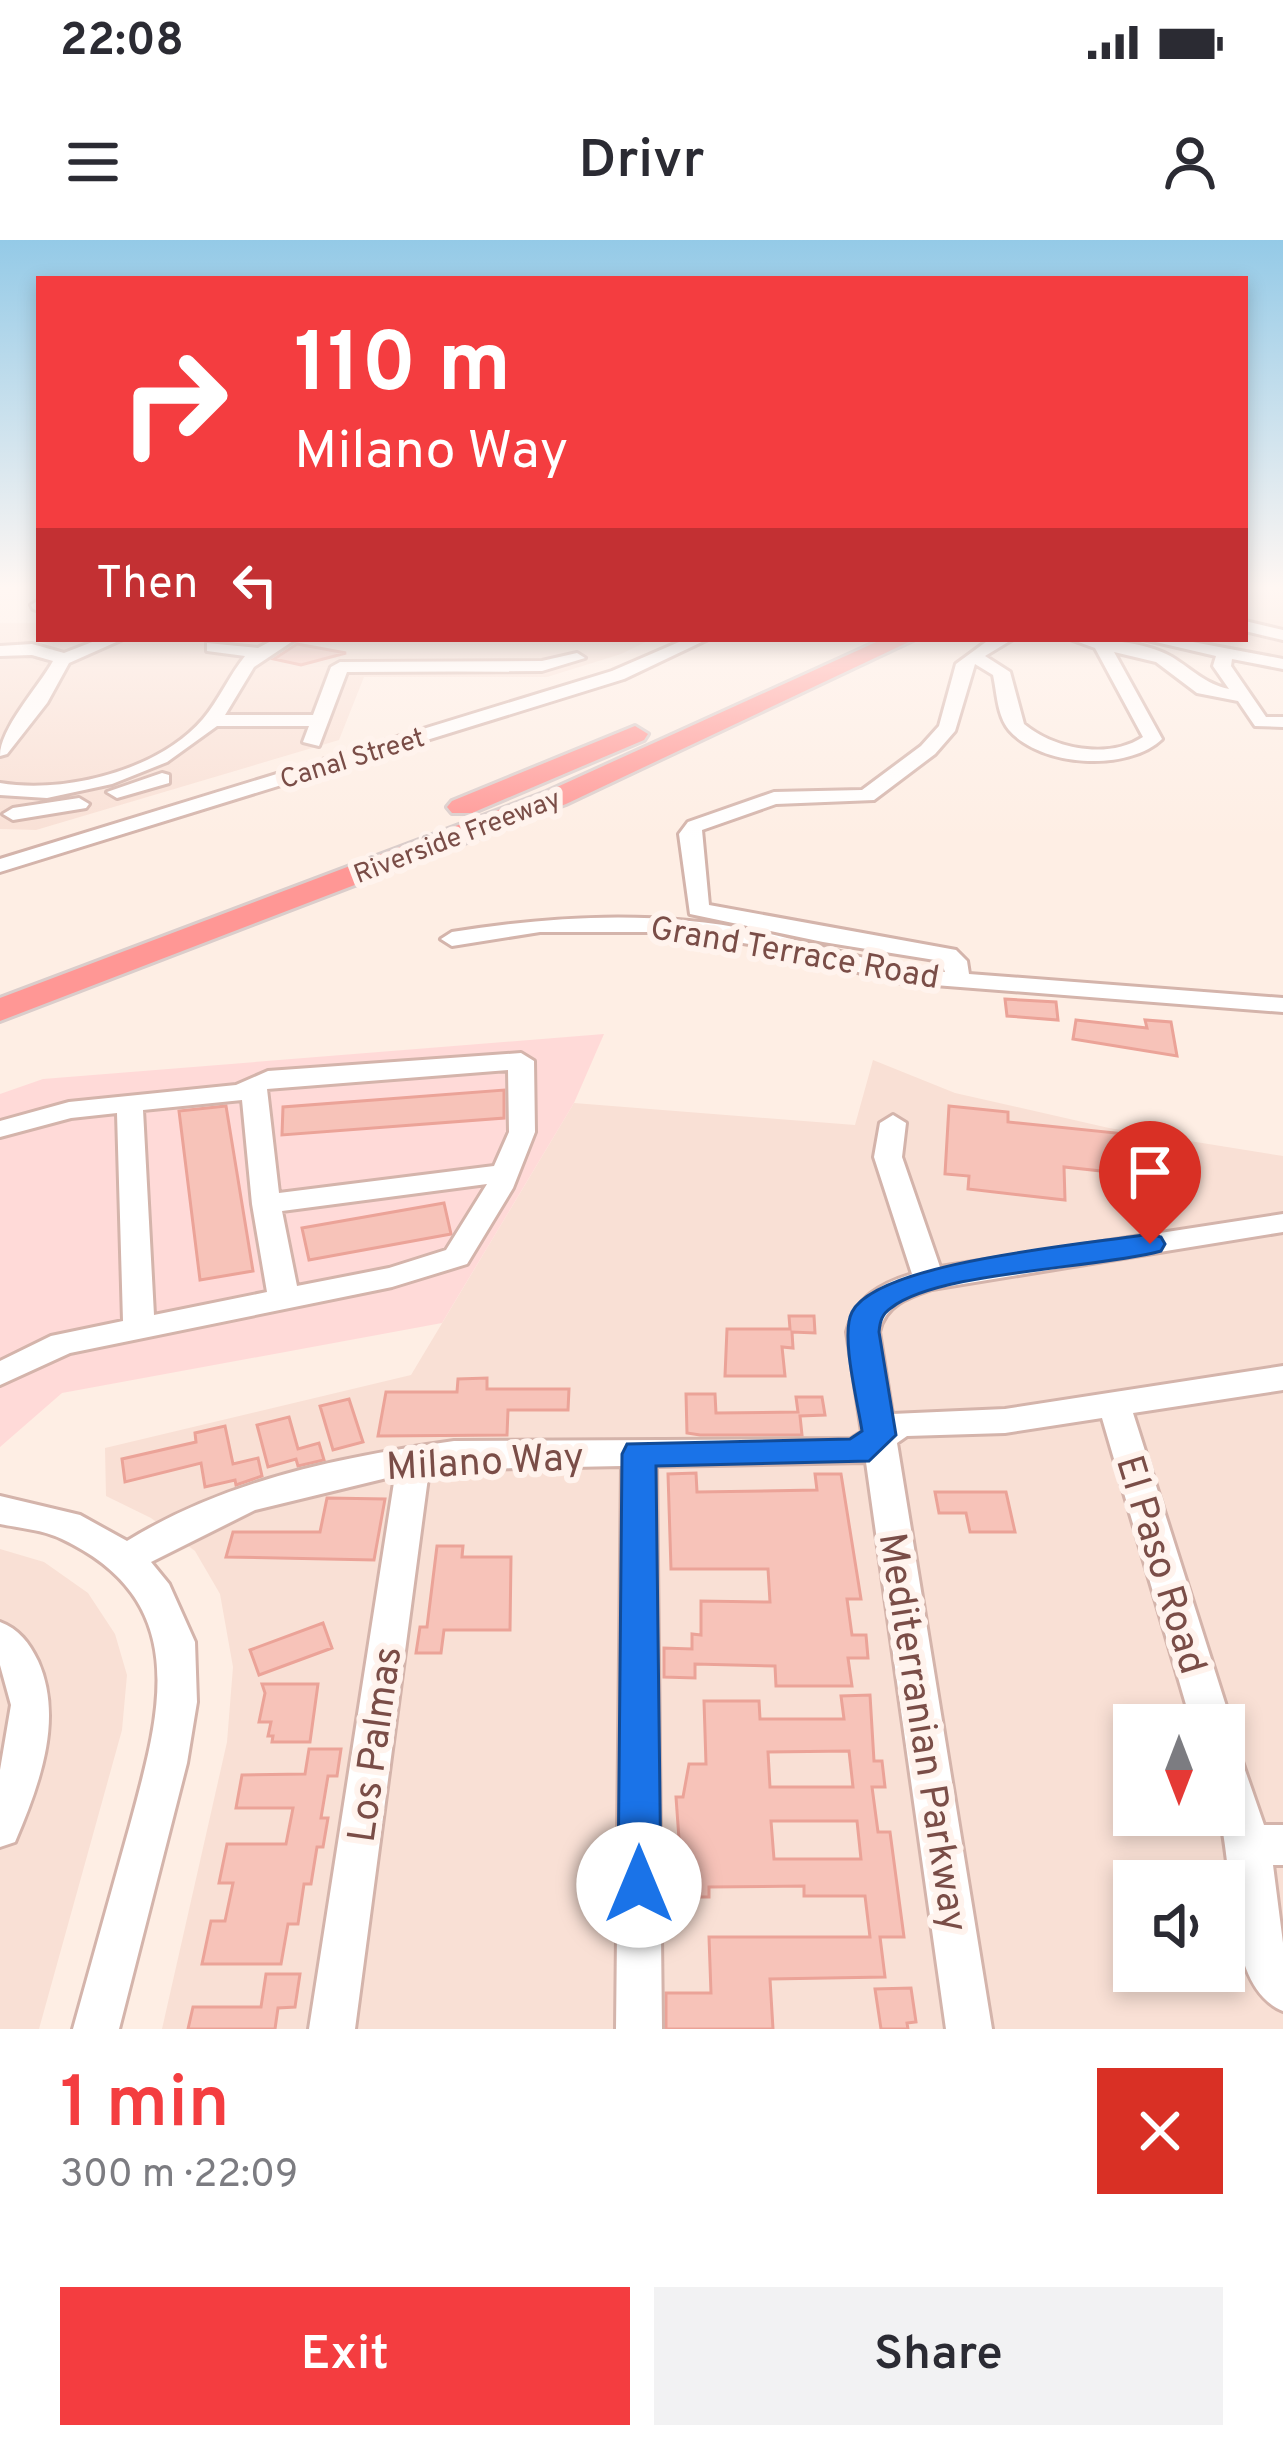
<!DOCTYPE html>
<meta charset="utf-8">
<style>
:root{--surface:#fff;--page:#f2f2f3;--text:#2b2b33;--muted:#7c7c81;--accent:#f43d40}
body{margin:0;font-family:Overpass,sans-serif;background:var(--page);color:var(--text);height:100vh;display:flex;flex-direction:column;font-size:45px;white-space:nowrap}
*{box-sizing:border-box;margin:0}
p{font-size:39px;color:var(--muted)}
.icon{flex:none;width:66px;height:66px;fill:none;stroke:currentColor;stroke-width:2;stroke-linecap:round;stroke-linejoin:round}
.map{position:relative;height:1789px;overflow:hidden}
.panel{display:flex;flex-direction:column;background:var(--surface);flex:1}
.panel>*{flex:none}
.hud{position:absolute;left:36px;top:36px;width:1212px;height:366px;border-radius:0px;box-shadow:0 6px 18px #0003;background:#f43d40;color:#fff;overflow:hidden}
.needle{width:78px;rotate:180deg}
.tools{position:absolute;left:1113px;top:1464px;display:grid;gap:24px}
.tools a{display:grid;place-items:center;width:132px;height:132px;border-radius:0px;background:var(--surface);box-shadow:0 6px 18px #0003;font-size:60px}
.pin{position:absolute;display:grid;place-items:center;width:102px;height:102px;color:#fff;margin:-123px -51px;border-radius:50% 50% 50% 0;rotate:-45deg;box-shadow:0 0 12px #0007}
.pin .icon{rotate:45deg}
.me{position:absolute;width:132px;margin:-66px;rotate:0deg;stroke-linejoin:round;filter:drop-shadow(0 0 9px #0008)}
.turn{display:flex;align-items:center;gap:42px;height:252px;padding:0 60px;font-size:54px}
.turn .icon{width:156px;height:156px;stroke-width:2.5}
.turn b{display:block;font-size:84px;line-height:102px}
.then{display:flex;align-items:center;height:114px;padding:0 60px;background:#0003;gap:24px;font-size:45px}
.round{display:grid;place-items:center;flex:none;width:126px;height:126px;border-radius:0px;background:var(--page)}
.summary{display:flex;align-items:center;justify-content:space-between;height:204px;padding:0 60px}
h1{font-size:72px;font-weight:600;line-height:90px;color:var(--accent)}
.cta{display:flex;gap:24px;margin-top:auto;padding:24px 60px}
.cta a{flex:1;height:138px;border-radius:0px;background:var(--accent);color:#fff;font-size:48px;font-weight:600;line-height:138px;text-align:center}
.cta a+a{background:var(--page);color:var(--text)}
.status{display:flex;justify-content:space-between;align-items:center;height:84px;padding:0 60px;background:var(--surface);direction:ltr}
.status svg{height:33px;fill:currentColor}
header{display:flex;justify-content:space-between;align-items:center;height:156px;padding:0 60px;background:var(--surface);font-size:54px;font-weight:600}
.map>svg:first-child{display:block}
.residential{fill:#f9e0d5;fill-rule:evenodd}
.commercial{fill:#ffdad8}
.building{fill:#f7c3b9;stroke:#eba398;stroke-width:3;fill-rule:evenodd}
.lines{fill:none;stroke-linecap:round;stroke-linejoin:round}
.minor-casing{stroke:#d4b4ab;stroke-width:6}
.highway-casing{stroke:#dacdcb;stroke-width:6}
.minor{fill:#fff;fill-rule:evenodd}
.highway{fill:#ff9795;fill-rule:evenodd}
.route{fill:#1a73e8;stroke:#114b97;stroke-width:3}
.labels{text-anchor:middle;stroke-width:12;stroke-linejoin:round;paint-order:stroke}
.far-street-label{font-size:27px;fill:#7a4d47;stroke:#fff3ed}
.street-label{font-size:33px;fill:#7a4d47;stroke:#fff3ed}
.near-street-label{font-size:39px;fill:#7a4d47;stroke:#fff3ed}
</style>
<div class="status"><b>22:08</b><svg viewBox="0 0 49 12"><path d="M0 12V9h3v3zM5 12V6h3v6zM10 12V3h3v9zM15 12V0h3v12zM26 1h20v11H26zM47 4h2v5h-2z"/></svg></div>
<header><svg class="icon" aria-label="menu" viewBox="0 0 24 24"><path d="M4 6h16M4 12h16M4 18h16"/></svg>Drivr<svg class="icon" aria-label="person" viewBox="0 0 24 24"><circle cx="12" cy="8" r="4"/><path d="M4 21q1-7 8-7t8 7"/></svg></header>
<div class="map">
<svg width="1283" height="1789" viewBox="0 0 1283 1789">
<rect width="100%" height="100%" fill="#feeee4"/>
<path class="residential" d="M1245,349H1283V417L1189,399H1245Z
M0,383H39V399H652L621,414L547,437H364L339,500L36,590L0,589Z
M873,820L955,853L1109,888L1283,916V1789H162L227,1502L233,1427L220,1354L195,1311L151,1278L106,1256L105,1208L411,1135L574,863L855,885ZM1134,1485H1224V1575H1134ZM1134,1641H1224V1731H1134Z
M0,1309L44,1322L88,1353L115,1394L127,1435L122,1490L39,1789H0Z"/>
<path class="commercial" d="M604,794L574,863L442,1083L62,1153L0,1207V854L43,839Z"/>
<path class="building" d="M297,404L346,413L301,425L274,419Z
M1005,759L1056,762L1058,780L1007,776Z
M1076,780L1147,788L1145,780L1171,782L1177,816L1073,799Z
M504,850V878L282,895L283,867Z
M226,866L253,1031L200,1040L179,871Z
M949,866L1008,872V882L1126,894L1129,934L1064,927L1065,960L968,949L969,936L945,934Z
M444,963L451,994L309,1020L302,988Z
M789,1076H814L815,1093L792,1092L793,1108L782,1107L785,1136H725L727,1089H790Z
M487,1138V1149H569L568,1170H508L507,1195L378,1196L386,1152H457L458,1139Z
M686,1154H715L716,1173L798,1172L796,1157H822L825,1175L800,1176L802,1195H700L687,1193Z
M349,1159L363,1202L333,1210L320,1166Z
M289,1177L298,1209L319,1203L324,1220L298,1226L296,1219L268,1227L257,1185Z
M225,1186L233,1224L258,1218L262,1236L236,1245L235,1240L205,1247L201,1223L125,1242L122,1219L196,1202L195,1193Z
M696,1233L697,1252L817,1250L815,1234H841L861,1359H847L852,1395H866L868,1418H848L852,1446H776L775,1426L695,1424V1438L664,1437V1408L692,1409V1394L701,1395V1361L770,1362L768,1329H671L668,1234Z
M935,1252H1006L1015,1292H970L966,1273H939Z
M327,1258L385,1259L374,1320L226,1317L233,1292H320Z
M437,1306H463L462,1317H511L510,1390H444L441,1413H416L420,1387H427Z
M323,1383L332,1408L259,1435L250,1410Z
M262,1444H318L310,1502H272L273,1496H268L271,1482H259L265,1453Z
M870,1455L874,1521H882L885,1547H872L878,1592H890L904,1697H880L885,1737L770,1739L773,1789H666V1753H711L709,1697H870L865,1656H804V1646L709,1647V1657H677V1628L681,1627L676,1557H683L689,1524H706L704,1461H759L760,1479H844L841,1456ZM849,1511L853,1547H770L768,1512ZM771,1581H857L861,1619H774Z
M309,1509H341L337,1536H328L321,1578H328L323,1607H317L311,1644H304L298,1684H288L281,1724H202L211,1681H225L233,1643H219L227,1604H286L293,1568H236L242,1535L305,1534Z
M266,1734H300L295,1767L278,1768L275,1789H188L193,1767H261Z
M911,1748L916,1782L907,1783L908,1789H881L875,1749Z"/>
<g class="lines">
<defs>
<path id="minor" d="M39,360V371L33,369L31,365Z
M1245,381L1283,390V400L1245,391Z
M100,399H123L69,423L47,463L7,514L0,516C0,488 38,448 53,421L32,415L0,416V406L32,404L64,413Z
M275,399H296L254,427L225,475H313L331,427L340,422L542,421L577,413L585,418L542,431L347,432L319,506L303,502L309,486H217L167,522L112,544L47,558L0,555V543C64,554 158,531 203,479C219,460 229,436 245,416L207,411V403L258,408Z
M686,399H708L624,439L0,632V619L612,431Z
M990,399H1013L985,416L1010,432L1024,484C1054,509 1108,520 1143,497L1095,408L1070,399C1100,399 1145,401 1172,417C1193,430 1205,444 1229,449L1213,426L1216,416L1143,399H1177L1283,419V429L1232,419L1231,426L1266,477H1283V487L1255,486L1238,461L1197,453L1156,422L1114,412L1162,499C1128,532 1041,527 1009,490C997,475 997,453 993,435L975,424L955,491L935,514L874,560L776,564L702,590L709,665L956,710L967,721L969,734L1283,758V772L896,742L755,705L677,692H540L452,706L441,699L452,692C553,676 655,670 756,691C820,704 880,727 945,732L941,721L823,702L690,674L679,594L688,582L774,552L862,550L921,506L939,486L956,424Z
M162,533L169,535V543L117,558L107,552Z
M79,558L89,564L86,568L13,580L3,574L13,568Z
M521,813L534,821L535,892L513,948L467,1024L392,1047L70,1113L0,1145V1121L51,1096L123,1081L117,873L71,878L0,897V881L69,862L236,845L268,831ZM508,830L509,892L494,926L279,953L267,849ZM242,860L252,964L267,1052L154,1075L143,870ZM487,944L446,1010L389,1028L297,1046L282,971Z
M893,875L906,883L902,917L940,1027L1283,974V992L932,1049C908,1057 885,1065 879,1092L892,1174L1005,1169L1283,1126V1150L1133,1173L1232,1485L1224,1498V1485H1192L1102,1178L1005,1193L907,1196L897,1203L992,1789H946L866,1222L656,1226L662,1789H616L622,1226L429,1230L355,1789H309L395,1236L255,1270L151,1322L169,1344L195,1402L197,1462L187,1523L119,1789H73C92,1721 111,1653 130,1585C161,1471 193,1361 62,1299C44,1290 20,1288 0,1284V1256L80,1275L127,1301C226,1240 340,1217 454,1201L851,1199L862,1192L847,1092C856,1057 880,1044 912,1034L874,917L880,883Z
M0,1382C19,1389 29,1403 38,1421C64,1479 39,1546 15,1602L0,1607V1530L11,1465L0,1425Z
M1224,1505L1238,1510L1264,1585H1283V1625H1273L1283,1703V1771C1224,1747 1235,1630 1219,1575H1224Z"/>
<path id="highway" d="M883,399H915L566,564L0,781V758L546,552Z
M635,486L648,494L644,500L472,573H452L447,567L452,561Z"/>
</defs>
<use href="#minor" class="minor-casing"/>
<use href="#highway" class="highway-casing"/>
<use href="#minor" class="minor"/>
<use href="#highway" class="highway"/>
</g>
<linearGradient id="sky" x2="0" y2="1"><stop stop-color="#94cae7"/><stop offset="0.58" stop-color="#fff7f3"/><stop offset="1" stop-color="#fff7f3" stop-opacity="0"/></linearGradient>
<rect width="1283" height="599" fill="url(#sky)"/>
<path class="route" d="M1150,994L1161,997L1165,1004L1161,1011C1096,1029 938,1031 891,1068C882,1074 880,1081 879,1092L896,1195L869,1221L656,1226L661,1645L655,1660L639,1666L624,1660L618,1645L622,1214L627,1204L850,1199L862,1191C858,1163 840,1095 852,1072C878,1021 1091,1004 1150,994Z"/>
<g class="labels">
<g class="far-street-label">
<text transform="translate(352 518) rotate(-17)" y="9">Canal Street</text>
<text transform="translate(457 596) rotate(-21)" y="9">Riverside Freeway</text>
</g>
<g class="street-label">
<text transform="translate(795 711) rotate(10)" y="12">Grand Terrace Road</text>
</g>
<g class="near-street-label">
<text transform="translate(485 1220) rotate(-3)" y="14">Milano Way</text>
<text transform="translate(1163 1324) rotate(73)" y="14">El Paso Road</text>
<text transform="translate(925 1492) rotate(81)" y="14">Mediterranian Parkway</text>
<text transform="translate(373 1504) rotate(-82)" y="14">Los Palmas</text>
</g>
</g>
</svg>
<div class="tools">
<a><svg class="needle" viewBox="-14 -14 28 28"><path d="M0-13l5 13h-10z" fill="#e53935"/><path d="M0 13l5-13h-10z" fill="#7c7c81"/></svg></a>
<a><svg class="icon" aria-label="sound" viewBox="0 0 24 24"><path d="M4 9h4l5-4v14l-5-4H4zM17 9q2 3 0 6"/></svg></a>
</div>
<div class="pin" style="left:1150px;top:1004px;background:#d93025"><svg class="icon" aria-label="arrive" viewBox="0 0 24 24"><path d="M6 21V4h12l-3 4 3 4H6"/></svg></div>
<svg class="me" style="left:639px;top:1645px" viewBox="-20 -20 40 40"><circle r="19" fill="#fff"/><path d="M0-13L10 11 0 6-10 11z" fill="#1a73e8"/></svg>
<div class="hud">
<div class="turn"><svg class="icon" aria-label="right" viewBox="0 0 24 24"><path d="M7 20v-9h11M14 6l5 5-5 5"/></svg><div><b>110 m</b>Milano Way</div></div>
<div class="then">Then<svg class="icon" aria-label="left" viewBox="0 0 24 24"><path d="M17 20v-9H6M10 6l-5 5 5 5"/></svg></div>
</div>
</div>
<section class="panel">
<div class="summary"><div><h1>1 min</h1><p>300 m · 22:09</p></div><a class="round" style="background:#d93025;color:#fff"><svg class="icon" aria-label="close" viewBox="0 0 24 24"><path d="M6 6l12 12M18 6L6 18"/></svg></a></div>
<div class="cta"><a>Exit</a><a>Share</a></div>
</section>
